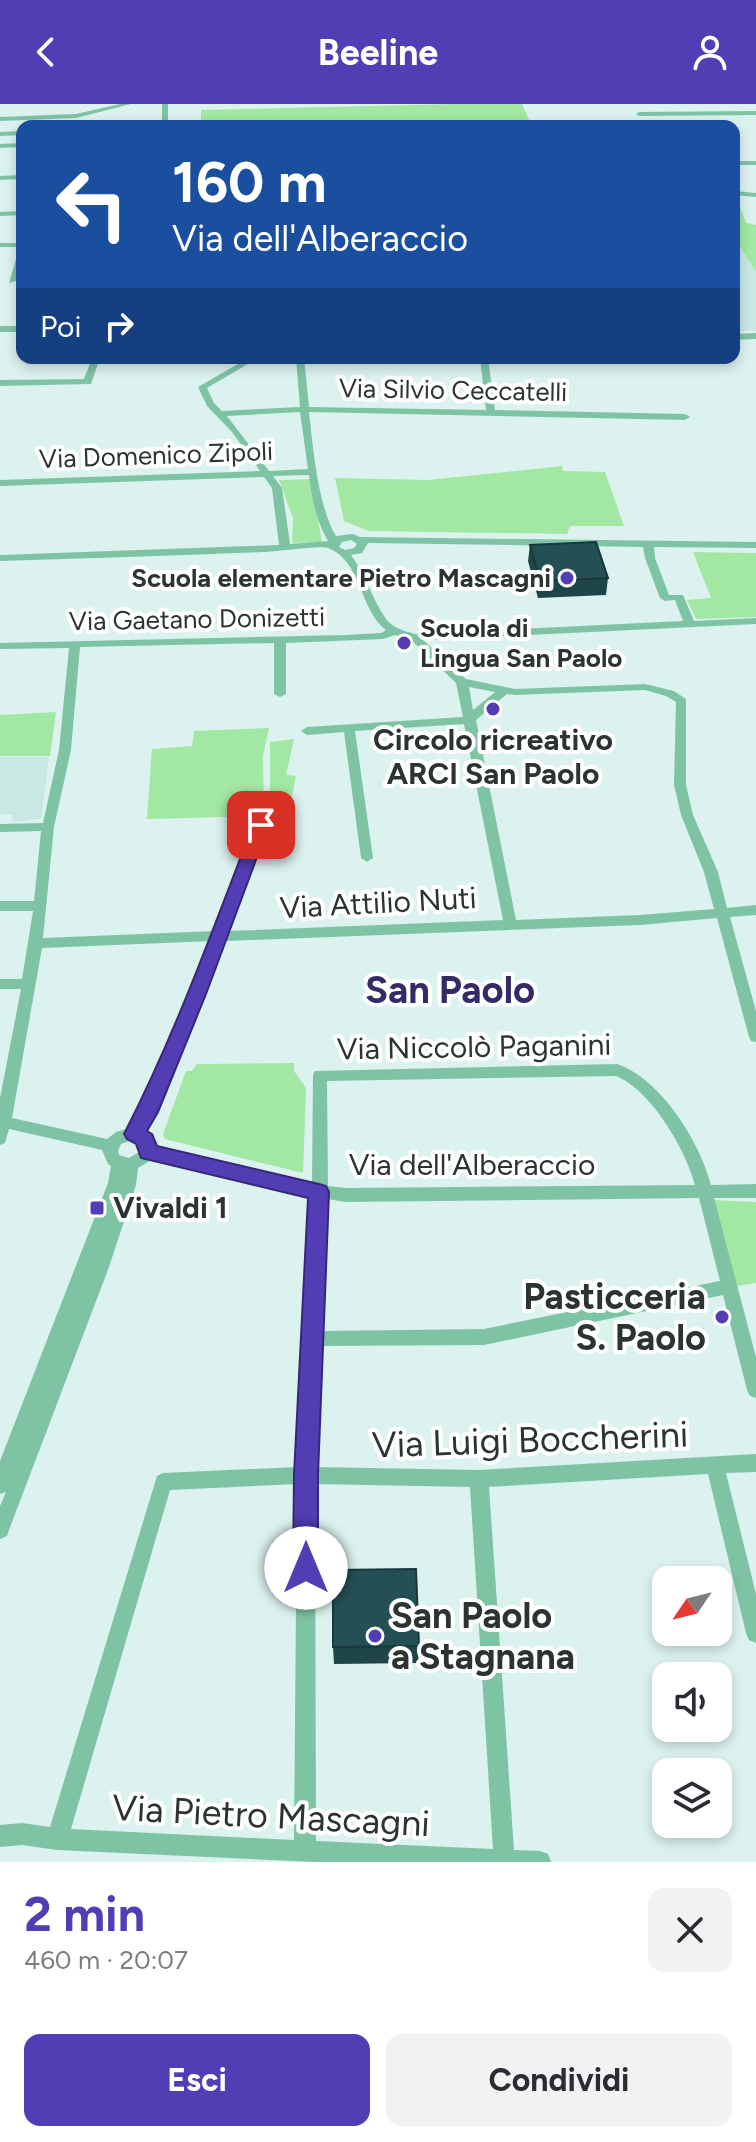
<!DOCTYPE html>
<html lang="it">
<meta charset="utf-8">
<style>
:root{--surface:#fff;--page:#f2f2f3;--text:#2b2b33;--muted:#7c7c81;--accent:#533db5}
body{margin:0;font-family:Figtree,sans-serif;background:var(--page);color:var(--text);height:100vh;display:flex;flex-direction:column;font-size:30px;white-space:nowrap}
*{box-sizing:border-box;margin:0}
p{font-size:26px;color:var(--muted)}
.icon{flex:none;width:44px;height:44px;fill:none;stroke:currentColor;stroke-width:2;stroke-linecap:round;stroke-linejoin:round}
.map{position:relative;height:1758px;overflow:hidden}
.panel{display:flex;flex-direction:column;background:var(--surface);flex:1}
.panel>*{flex:none}
.hud{position:absolute;left:16px;top:16px;width:724px;height:244px;border-radius:16px;box-shadow:0 4px 12px #0003;background:#1a4fa0;color:#fff;overflow:hidden}
.needle{width:52px;rotate:235deg}
.buttons{position:absolute;left:652px;top:1462px;display:grid;gap:16px}
.buttons a{display:grid;place-items:center;width:80px;height:80px;border-radius:16px;background:var(--surface);box-shadow:0 4px 12px #0003;font-size:40px}
.pin{position:absolute;display:grid;place-items:center;width:68px;height:68px;color:#fff;margin:-34px;border-radius:16px;box-shadow:0 4px 12px #0006}
.me{position:absolute;width:88px;margin:-44px;rotate:0deg;stroke-linejoin:round;filter:drop-shadow(0 0 6px #0008)}
.turn{display:flex;align-items:center;gap:28px;height:168px;padding:0 24px;font-size:36px}
.turn .icon{width:104px;height:104px;stroke-width:2.5}
.turn b{display:block;font-size:56px;line-height:68px}
.then{display:flex;align-items:center;height:76px;padding:0 24px;background:#0003;gap:16px;font-size:30px}
.round{display:grid;place-items:center;flex:none;width:84px;height:84px;border-radius:16px;background:var(--page)}
.summary{display:flex;align-items:center;justify-content:space-between;height:136px;padding:0 24px}
h1{font-size:48px;font-weight:700;line-height:60px;color:var(--accent)}
.cta{display:flex;gap:16px;margin-top:auto;padding:16px 24px}
.cta a{flex:1;height:92px;border-radius:16px;background:var(--accent);color:#fff;font-size:32px;font-weight:700;line-height:92px;text-align:center}
.cta a+a{background:var(--page);color:var(--text)}
header{display:flex;justify-content:space-between;align-items:center;height:104px;padding:0 24px;background:var(--accent);color:#fff;font-size:36px;font-weight:700}
.map>svg:first-child{display:block}
.built{fill:#c8e8e3}
.green{fill:#a2e8a3}
.lines{fill:none;stroke-linecap:round;stroke-linejoin:round}
.minor{fill:#7fc3a5;fill-rule:evenodd}
.wall{fill:#1f4549}
.building{fill:#245055;stroke:#19383c;stroke-width:2}
.route{fill:#533db5;stroke:#362876;stroke-width:2}
.poi-dot{fill:#533db5;stroke:#fff;stroke-width:3}
.labels{text-anchor:middle;stroke-width:8;stroke-linejoin:round;paint-order:stroke}
.far-street-label{font-size:26px;fill:#2c3433;stroke:#fff}
.far-poi-label{font-size:26px;font-weight:bold;fill:#2c3433;stroke:#fff;text-anchor:end}
.poi-label{font-size:30px;font-weight:bold;fill:#2c3433;stroke:#fff}
.street-label{font-size:30px;fill:#2c3433;stroke:#fff}
.near-poi-label{font-size:36px;font-weight:bold;fill:#2c3433;stroke:#fff;text-anchor:end}
.near-street-label{font-size:36px;fill:#2c3433;stroke:#fff}
.district-label{font-size:38px;font-weight:bold;fill:#332b66;stroke:#fff}
</style>
<header><svg class="icon" aria-label="back" viewBox="0 0 24 24"><path d="M15 5l-7 7 7 7"/></svg>Beeline<svg class="icon" aria-label="person" viewBox="0 0 24 24"><circle cx="12" cy="8" r="4"/><path d="M4 21q1-7 8-7t8 7"/></svg></header>
<div class="map">
<svg width="756" height="1758" viewBox="0 0 756 1758">
<rect width="100%" height="100%" fill="#dcf2ef"/>
<path class="built" d="M734,133L756,168V227H734Z
M0,653H49L41,715L12,718L13,711L0,710Z"/>
<path class="green" d="M453,0H522L531,20L201,22V6Z
M739,100L746,119L756,121V168L734,133V101Z
M562,362L563,367L605,368L624,422H570L567,430L369,427L344,417L335,374L428,376Z
M311,375L322,438L292,439L293,414L279,376Z
M693,448L756,449V513L696,515L687,496L711,494Z
M56,608L50,652H0V611Z
M269,624L263,652L264,712L147,715L152,645L192,642L194,627Z
M294,635L286,671L296,672L292,692L281,702L283,714H270V638Z
M294,959V967L306,984L303,1069L165,1035L163,1030L186,967H192L197,960Z
M712,1096L756,1098V1179L736,1182Z"/>
<g class="lines">
<path class="minor" d="M120,0H131L76,14L0,17V13L76,10Z
M162,0H168V22H162Z
M756,7V11L639,12L636,10L639,8Z
M22,27V31L0,32V28Z
M22,39V43L0,44V40Z
M734,57H756V61H734Z
M22,71V75L0,76V72Z
M734,87L756,89V93L734,91Z
M22,107V111L0,112V108Z
M0,139H22V143H0Z
M22,146V159L16,177L9,179L18,148Z
M0,222H22V228H0Z
M756,229V235L734,236V230Z
M92,254H100L91,280L0,282V276L84,275Z
M248,254H258L207,284L214,299L222,307L300,303L296,254H304L309,303L486,306L480,254H488L495,306L685,310L690,313L685,316L309,308C313,343 318,403 336,432L353,430L360,433L756,438V444L654,443L655,454L669,491H683L694,517L756,514V520L423,536L466,575L515,585L645,580L674,587L686,595V681L693,711L718,768L727,804L756,801V811L730,813L756,907V938L751,937L749,933L717,814L640,821L226,837L156,1008L143,1028L152,1034L155,1043L312,1079L313,971L315,967L617,960C661,975 700,1038 711,1081L756,1080V1094H714L756,1253V1294L750,1292L747,1286L723,1191L484,1241L321,1242L315,1363L479,1366L756,1350V1368L726,1369L756,1490V1539L749,1536L746,1529L708,1370L489,1383L514,1746L540,1747L548,1750L551,1758H315L57,1746L22,1741L0,1743V1721L22,1719L50,1723L157,1372L163,1369L297,1363L312,1092L153,1055L138,1064L136,1081L109,1163L9,1426L7,1432L0,1435V1402L6,1388L0,1390V1357L108,1079L111,1062L108,1060L102,1046L9,1025L5,1039L0,1041V994L21,885H0V875H22L33,807H0V797H34L41,727L0,728V720L43,719L59,646L69,544L0,545V539L345,531L381,529L386,526C359,506 362,457 328,444C320,441 275,448 262,448C175,452 87,454 0,457V451L279,441L272,384L264,373L0,382V376L260,367L232,328L207,302L198,283ZM300,308L308,365L269,367L227,312ZM309,371C312,394 316,417 328,437L290,440L282,384L273,372ZM351,436L357,440L354,444L345,446L339,443L342,438ZM368,439L643,443L645,454L660,494L665,497L675,496L683,517L415,530C404,527 393,524 386,515C372,495 366,471 351,451L362,449ZM395,531L410,535L456,579L463,613L307,623L301,627L307,631L344,628L361,754L367,758L373,754L355,627L464,620L503,816L229,827L267,721L261,717L255,721L216,827L43,834L54,723L71,646L80,543L274,539V590L280,593L286,590V539L383,535ZM469,583L495,588L473,606ZM645,586L666,592L676,598L674,681L681,711L704,768L714,805L640,811L516,816L476,616L507,590L515,591ZM212,837L141,1006L130,1024L116,1028L107,1035L12,1014L42,844ZM616,972C651,986 686,1046 695,1081L346,1084L328,1082L327,977ZM132,1036L139,1041V1048L129,1054L119,1051L118,1047L121,1040ZM699,1094L720,1177L484,1225L321,1227L327,1095L346,1098ZM297,1380L294,1736L71,1725L170,1386ZM315,1380L470,1383L493,1745L316,1737Z"/>
</g>
<path class="wall" d="M530,441L608,474L606,491L538,494L528,457Z
M419,1542L418,1559L334,1560L333,1543Z"/>
<path class="building" d="M596,438L608,474L540,477L530,441Z
M416,1465L419,1542L333,1543V1466Z"/>
<path class="route" d="M261,716L269,721L206,890L158,1008L147,1027L152,1030L157,1042L319,1080L326,1082L329,1088L318,1371V1464L315,1473L306,1477L297,1473L293,1464L294,1371L308,1094L141,1054L136,1040L127,1035L124,1030C175,931 213,825 253,721Z"/>
<g class="poi-dot">
<circle cx="567" cy="474" r="8"/>
<circle cx="404" cy="539" r="8"/>
<circle cx="493" cy="605" r="8"/>
<rect x="89" y="1096" width="16" height="16" rx="4"/>
<circle cx="722" cy="1213" r="8"/>
<circle cx="375" cy="1532" r="8"/>
</g>
<g class="labels">
<g class="far-street-label">
<text transform="translate(453 286) rotate(1)" y="9">Via Silvio Ceccatelli</text>
<text transform="translate(156 351) rotate(-2)" y="9">Via Domenico Zipoli</text>
<text transform="translate(197 515) rotate(-1)" y="9">Via Gaetano Donizetti</text>
</g>
<g class="far-poi-label">
<text x="551" y="483">Scuola elementare Pietro Mascagni</text>
<text x="420" y="533" text-anchor="start">Scuola di<tspan x="420" dy="30">Lingua San Paolo</tspan></text>
</g>
<g class="poi-label">
<text x="493" y="646">Circolo ricreativo<tspan x="493" dy="34">ARCI San Paolo</tspan></text>
<text x="113" y="1114" text-anchor="start">Vivaldi 1</text>
</g>
<g class="street-label">
<text transform="translate(378 799) rotate(-3)" y="10">Via Attilio Nuti</text>
<text transform="translate(474 943) rotate(-1)" y="10">Via Niccolò Paganini</text>
<text x="472" y="1071">Via dell'Alberaccio</text>
</g>
<g class="near-poi-label">
<text x="706" y="1205">Pasticceria<tspan x="706" dy="41">S. Paolo</tspan></text>
<text x="391" y="1524" text-anchor="start">San Paolo<tspan x="391" dy="41">a Stagnana</tspan></text>
</g>
<g class="near-street-label">
<text transform="translate(530 1335) rotate(-2)" y="13">Via Luigi Boccherini</text>
<text transform="translate(271 1711) rotate(3)" y="13">Via Pietro Mascagni</text>
</g>
<g class="district-label">
<text x="450" y="899">San Paolo</text>
</g>
</g>
</svg>
<div class="buttons">
<a><svg class="needle" viewBox="-14 -14 28 28"><path d="M0-13l5 13h-10z" fill="#e53935"/><path d="M0 13l5-13h-10z" fill="#7c7c81"/></svg></a>
<a><svg class="icon" aria-label="sound" viewBox="0 0 24 24"><path d="M4 9h4l5-4v14l-5-4H4zM17 9q2 3 0 6"/></svg></a>
<a><svg class="icon" aria-label="layers" viewBox="0 0 24 24"><path d="M12 4l9 5-9 5-9-5zM3 14l9 5 9-5"/></svg></a>
</div>
<div class="pin" style="left:261px;top:721px;background:#d93025"><svg class="icon" aria-label="arrive" viewBox="0 0 24 24"><path d="M6 21V4h12l-3 4 3 4H6"/></svg></div>
<svg class="me" style="left:306px;top:1464px" viewBox="-20 -20 40 40"><circle r="19" fill="#fff"/><path d="M0-13L10 11 0 6-10 11z" fill="#533db5"/></svg>
<div class="hud">
<div class="turn"><svg class="icon" aria-label="left" viewBox="0 0 24 24"><path d="M17 20v-9H6M10 6l-5 5 5 5"/></svg><div><b>160 m</b>Via dell'Alberaccio</div></div>
<div class="then">Poi<svg class="icon" aria-label="right" viewBox="0 0 24 24"><path d="M7 20v-9h11M14 6l5 5-5 5"/></svg></div>
</div>
</div>
<section class="panel">
<div class="summary"><div><h1>2 min</h1><p>460 m · 20:07</p></div><a class="round"><svg class="icon" aria-label="close" viewBox="0 0 24 24"><path d="M6 6l12 12M18 6L6 18"/></svg></a></div>
<div class="cta"><a>Esci</a><a>Condividi</a></div>
</section>
